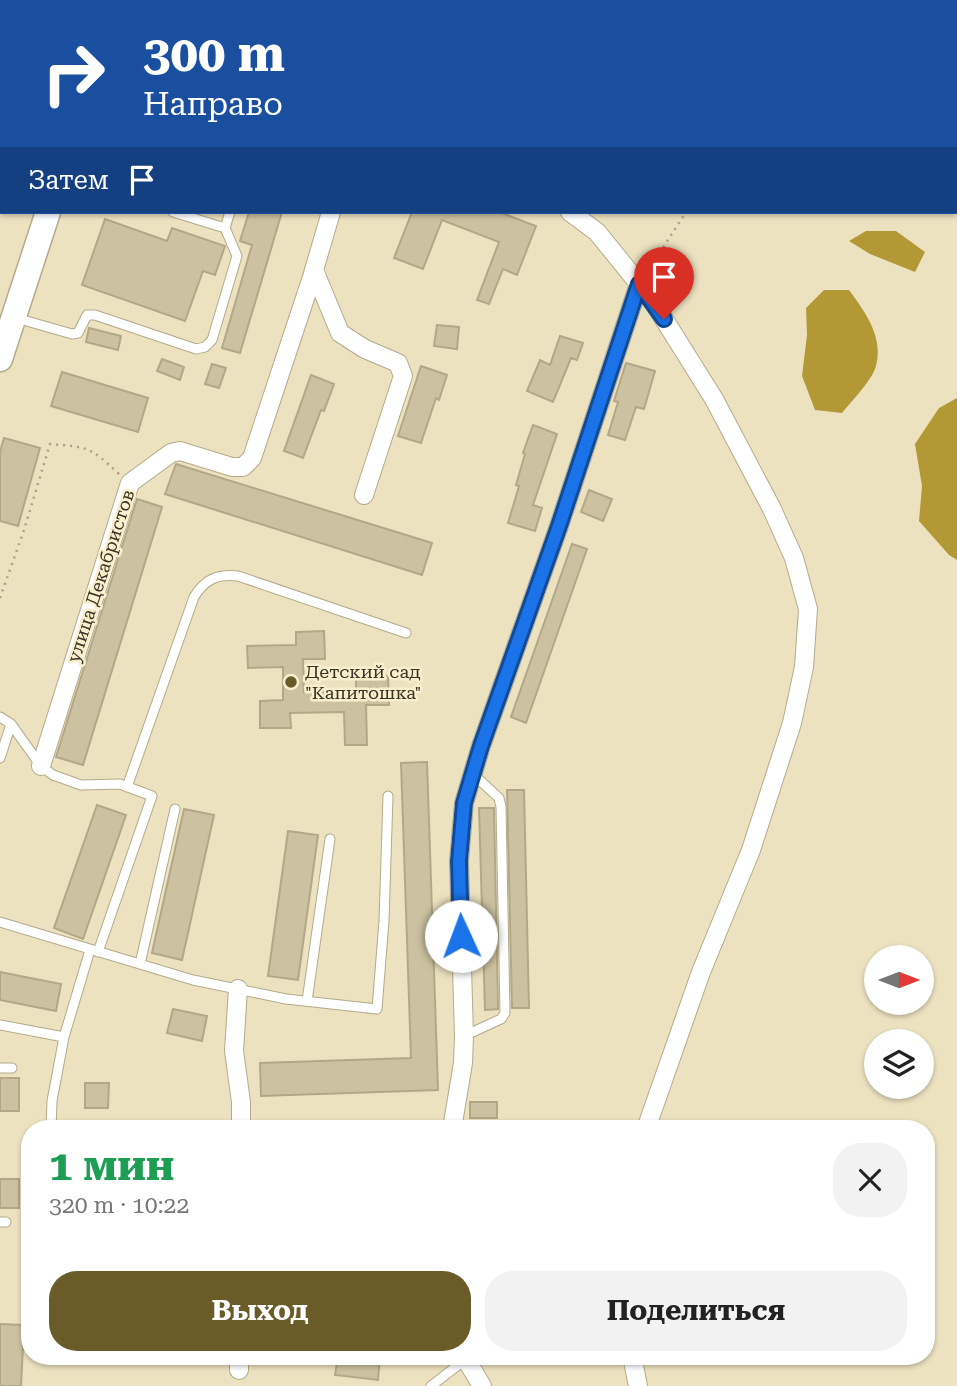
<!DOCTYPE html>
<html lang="ru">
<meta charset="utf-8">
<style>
:root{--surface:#fff;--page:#f2f2f2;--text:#222;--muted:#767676;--accent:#6a5c29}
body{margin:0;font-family:"Roboto Serif",serif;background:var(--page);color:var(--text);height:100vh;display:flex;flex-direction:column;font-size:26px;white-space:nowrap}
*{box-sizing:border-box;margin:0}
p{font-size:23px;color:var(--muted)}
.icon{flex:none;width:38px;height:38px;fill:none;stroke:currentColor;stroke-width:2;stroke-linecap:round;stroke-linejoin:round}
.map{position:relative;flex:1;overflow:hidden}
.side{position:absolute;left:21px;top:1120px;width:914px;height:245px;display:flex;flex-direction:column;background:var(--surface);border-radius:28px;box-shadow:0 2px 5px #0004}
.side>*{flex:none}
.banner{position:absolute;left:0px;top:0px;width:957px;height:214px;box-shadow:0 2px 5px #0004;background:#1a4fa0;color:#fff;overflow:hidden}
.needle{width:46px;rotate:90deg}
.buttons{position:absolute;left:864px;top:945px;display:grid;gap:14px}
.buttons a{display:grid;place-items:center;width:70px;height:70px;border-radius:50%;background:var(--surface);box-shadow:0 2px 5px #0004;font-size:35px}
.pin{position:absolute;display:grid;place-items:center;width:60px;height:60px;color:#fff;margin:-72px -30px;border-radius:50% 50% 50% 0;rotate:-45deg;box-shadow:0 0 7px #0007}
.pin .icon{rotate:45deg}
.me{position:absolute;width:77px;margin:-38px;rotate:358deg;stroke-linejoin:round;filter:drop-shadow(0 0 5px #0008)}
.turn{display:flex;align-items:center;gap:24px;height:147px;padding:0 28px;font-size:32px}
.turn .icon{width:91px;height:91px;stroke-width:2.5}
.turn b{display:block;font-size:49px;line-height:60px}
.then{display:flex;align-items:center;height:66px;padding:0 28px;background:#0003;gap:14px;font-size:26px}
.round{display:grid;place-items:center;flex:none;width:74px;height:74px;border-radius:28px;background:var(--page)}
.headline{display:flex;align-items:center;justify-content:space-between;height:119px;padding:0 28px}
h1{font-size:42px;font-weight:700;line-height:52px;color:#1e9e55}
.action{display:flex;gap:14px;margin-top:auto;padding:14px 28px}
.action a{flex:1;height:80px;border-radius:28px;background:var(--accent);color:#fff;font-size:28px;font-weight:700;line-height:80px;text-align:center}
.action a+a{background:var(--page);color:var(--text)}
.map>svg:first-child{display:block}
.water{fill:#b39836}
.building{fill:#ccc2a1;stroke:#b2a888;stroke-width:2}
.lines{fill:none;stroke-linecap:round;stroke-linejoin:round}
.lane-casing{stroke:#b3aa8a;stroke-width:11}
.street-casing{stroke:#b3aa8a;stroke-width:20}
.secondary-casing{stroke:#b3aa8a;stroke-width:27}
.path{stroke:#aba389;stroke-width:2.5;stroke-dasharray:2 5;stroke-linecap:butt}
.lane{stroke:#fff;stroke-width:9}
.street{stroke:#fff;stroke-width:18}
.secondary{stroke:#fff;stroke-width:24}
.rail{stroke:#5a5544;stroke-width:4.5;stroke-dasharray:10 5;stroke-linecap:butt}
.route-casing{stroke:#114b97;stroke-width:18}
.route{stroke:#1a73e8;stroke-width:12}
.poi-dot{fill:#6a5c29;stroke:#f9efcd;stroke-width:2.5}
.labels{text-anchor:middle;stroke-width:5;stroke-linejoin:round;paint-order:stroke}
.street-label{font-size:18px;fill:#373326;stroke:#f9efcd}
.poi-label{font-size:18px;fill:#373326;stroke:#f9efcd;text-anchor:start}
</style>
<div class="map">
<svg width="957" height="1386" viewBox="0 0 957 1386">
<rect width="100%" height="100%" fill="#ece2c0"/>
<path class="water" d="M866,231H896L925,252L915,272L870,254L849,241Z
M824,290H849C866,313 885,339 875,369C870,382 851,402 842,413L815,410L802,376L807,335L806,308Z
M957,398V560L949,555L919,521L922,486L915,444L939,408Z"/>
<path class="building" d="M249,212H282L240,353L222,348L252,245L240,241Z
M412,212H499L536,226L517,275L503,269L489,304L477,300L499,242L442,220L423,269L394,258Z
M105,219L167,241L172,228L225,246L215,275L203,271L185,321L82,285Z
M437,325L459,327L457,349L434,346Z
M89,328L121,336L118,350L86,342Z
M560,336L583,343L577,360L571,358L553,402L527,391L540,360L550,365Z
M162,359L184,367L180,380L157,371Z
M626,363L655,371L644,409L636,407L625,440L608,435L618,402L614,401Z
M212,364L226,368L219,388L205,384Z
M421,366L447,375L439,400L436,398L421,443L398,436Z
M62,372L148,398L138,432L51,406Z
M311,375L334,384L324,411L321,410L303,458L284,451Z
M533,425L557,434L533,505L542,508L535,531L508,523L519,486L516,485L525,454L523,453Z
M4,438L40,448L18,526L0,521V452Z
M176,464L432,543L422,575L165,494Z
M589,490L612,499L603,521L581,512Z
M137,499L162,507L83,765L56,757Z
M572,544L587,549L526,723L511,717Z
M324,631L325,659H303L304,692L356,691V676H388L389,705H366L367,745H345L344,712L290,713L291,728H260V701L283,700V667L248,668L247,646L296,645V632Z
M427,762L438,1090L261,1096L260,1063L411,1058L401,763Z
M507,790H524L529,1008H512Z
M97,805L126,815L83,939L54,928Z
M479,808H494L498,1009L485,1010Z
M184,809L214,815L182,960L152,953Z
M288,831L318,835L298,980L268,976Z
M0,972L61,984L56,1011L0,1000Z
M173,1009L207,1016L202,1041L167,1033Z
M0,1078H19V1111H0Z
M85,1083H109L108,1108H85Z
M470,1102H497V1118H470Z
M0,1179H19V1208H0Z
M0,1324L24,1325L21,1386H0Z
M338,1356H380L378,1380L335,1375Z"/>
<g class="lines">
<defs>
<path id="lane" d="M43,0L44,2
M225,228L230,212
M16,318L72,334L78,333L87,315H95L196,349L205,347L212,340L237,256L225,228L173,212
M0,717L11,724L41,766L53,775L81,785L120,784L152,796L98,952
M0,758L11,724
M127,787L194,597C205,579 217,574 238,576L406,633
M0,922L193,980L286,999L377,1009L384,921L388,796
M140,964L175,809
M307,1001L330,839
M0,1025L64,1037L90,950
M464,1036L501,1019L505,1013L501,807L499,798L473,774
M0,1068H12
M51,1129L52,1101L64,1037
M0,1222H6
M431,1386L466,1359"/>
<path id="street" d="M741,0V2
M956,123H957
M570,212L597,232L652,300L714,399L772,509L794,558L808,609L804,667L792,723L751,850L701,972L646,1129
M314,270L340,333L365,349L398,363L403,376L364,495
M41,766L130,483L171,453L180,451L232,467H243L252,458L312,277L331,212
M238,989L234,1051L241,1102V1129
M452,1129L463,1063L464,1036L459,861L464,803L481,746L559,526L639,284
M464,1356L482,1386
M632,1356L638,1386
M239,1370V1356"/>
<path id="secondary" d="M117,2L118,0
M0,359L48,212"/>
</defs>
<use href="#lane" class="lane-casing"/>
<use href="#street" class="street-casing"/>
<use href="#secondary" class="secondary-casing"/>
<path class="path" d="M648,271L686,212
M0,598L24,530L50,444C89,447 90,447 119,474"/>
<use href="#lane" class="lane"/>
<use href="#street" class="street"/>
<use href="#secondary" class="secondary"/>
<path class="rail" d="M439,0L444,2
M469,0L473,2
M956,197H957
M956,209H957"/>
</g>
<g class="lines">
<defs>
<path id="route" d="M461,936L459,861L464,803L481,746L559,526L639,284L664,319"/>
</defs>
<use href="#route" class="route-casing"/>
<use href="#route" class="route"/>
</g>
<circle class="poi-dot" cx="291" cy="682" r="7"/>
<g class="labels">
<g class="street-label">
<text transform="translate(101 576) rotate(-72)" y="6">улица Декабристов</text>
</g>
<g class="poi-label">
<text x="305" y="678">Детский сад<tspan x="305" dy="21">"Капитошка"</tspan></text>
</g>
</g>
</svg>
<div class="buttons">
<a><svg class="needle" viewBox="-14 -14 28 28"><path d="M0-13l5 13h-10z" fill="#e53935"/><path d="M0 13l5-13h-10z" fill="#767676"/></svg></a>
<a><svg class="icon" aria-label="layers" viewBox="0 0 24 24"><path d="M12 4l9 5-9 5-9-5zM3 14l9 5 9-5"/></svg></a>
</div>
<div class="pin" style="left:664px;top:319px;background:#d93025"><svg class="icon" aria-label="arrive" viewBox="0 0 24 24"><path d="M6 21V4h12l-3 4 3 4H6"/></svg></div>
<svg class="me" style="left:461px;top:936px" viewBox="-20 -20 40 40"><circle r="19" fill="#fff"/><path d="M0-13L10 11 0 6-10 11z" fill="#1a73e8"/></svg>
<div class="banner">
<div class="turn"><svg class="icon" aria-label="right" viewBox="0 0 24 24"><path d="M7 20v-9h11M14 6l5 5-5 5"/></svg><div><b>300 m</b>Направо</div></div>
<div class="then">Затем<svg class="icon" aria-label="arrive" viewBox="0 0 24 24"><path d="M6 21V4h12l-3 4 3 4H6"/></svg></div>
</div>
<section class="side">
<div class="headline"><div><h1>1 мин</h1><p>320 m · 10:22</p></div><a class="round"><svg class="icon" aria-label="close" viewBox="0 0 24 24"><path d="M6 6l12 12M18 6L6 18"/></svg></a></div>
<div class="action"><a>Выход</a><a>Поделиться</a></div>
</section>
</div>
